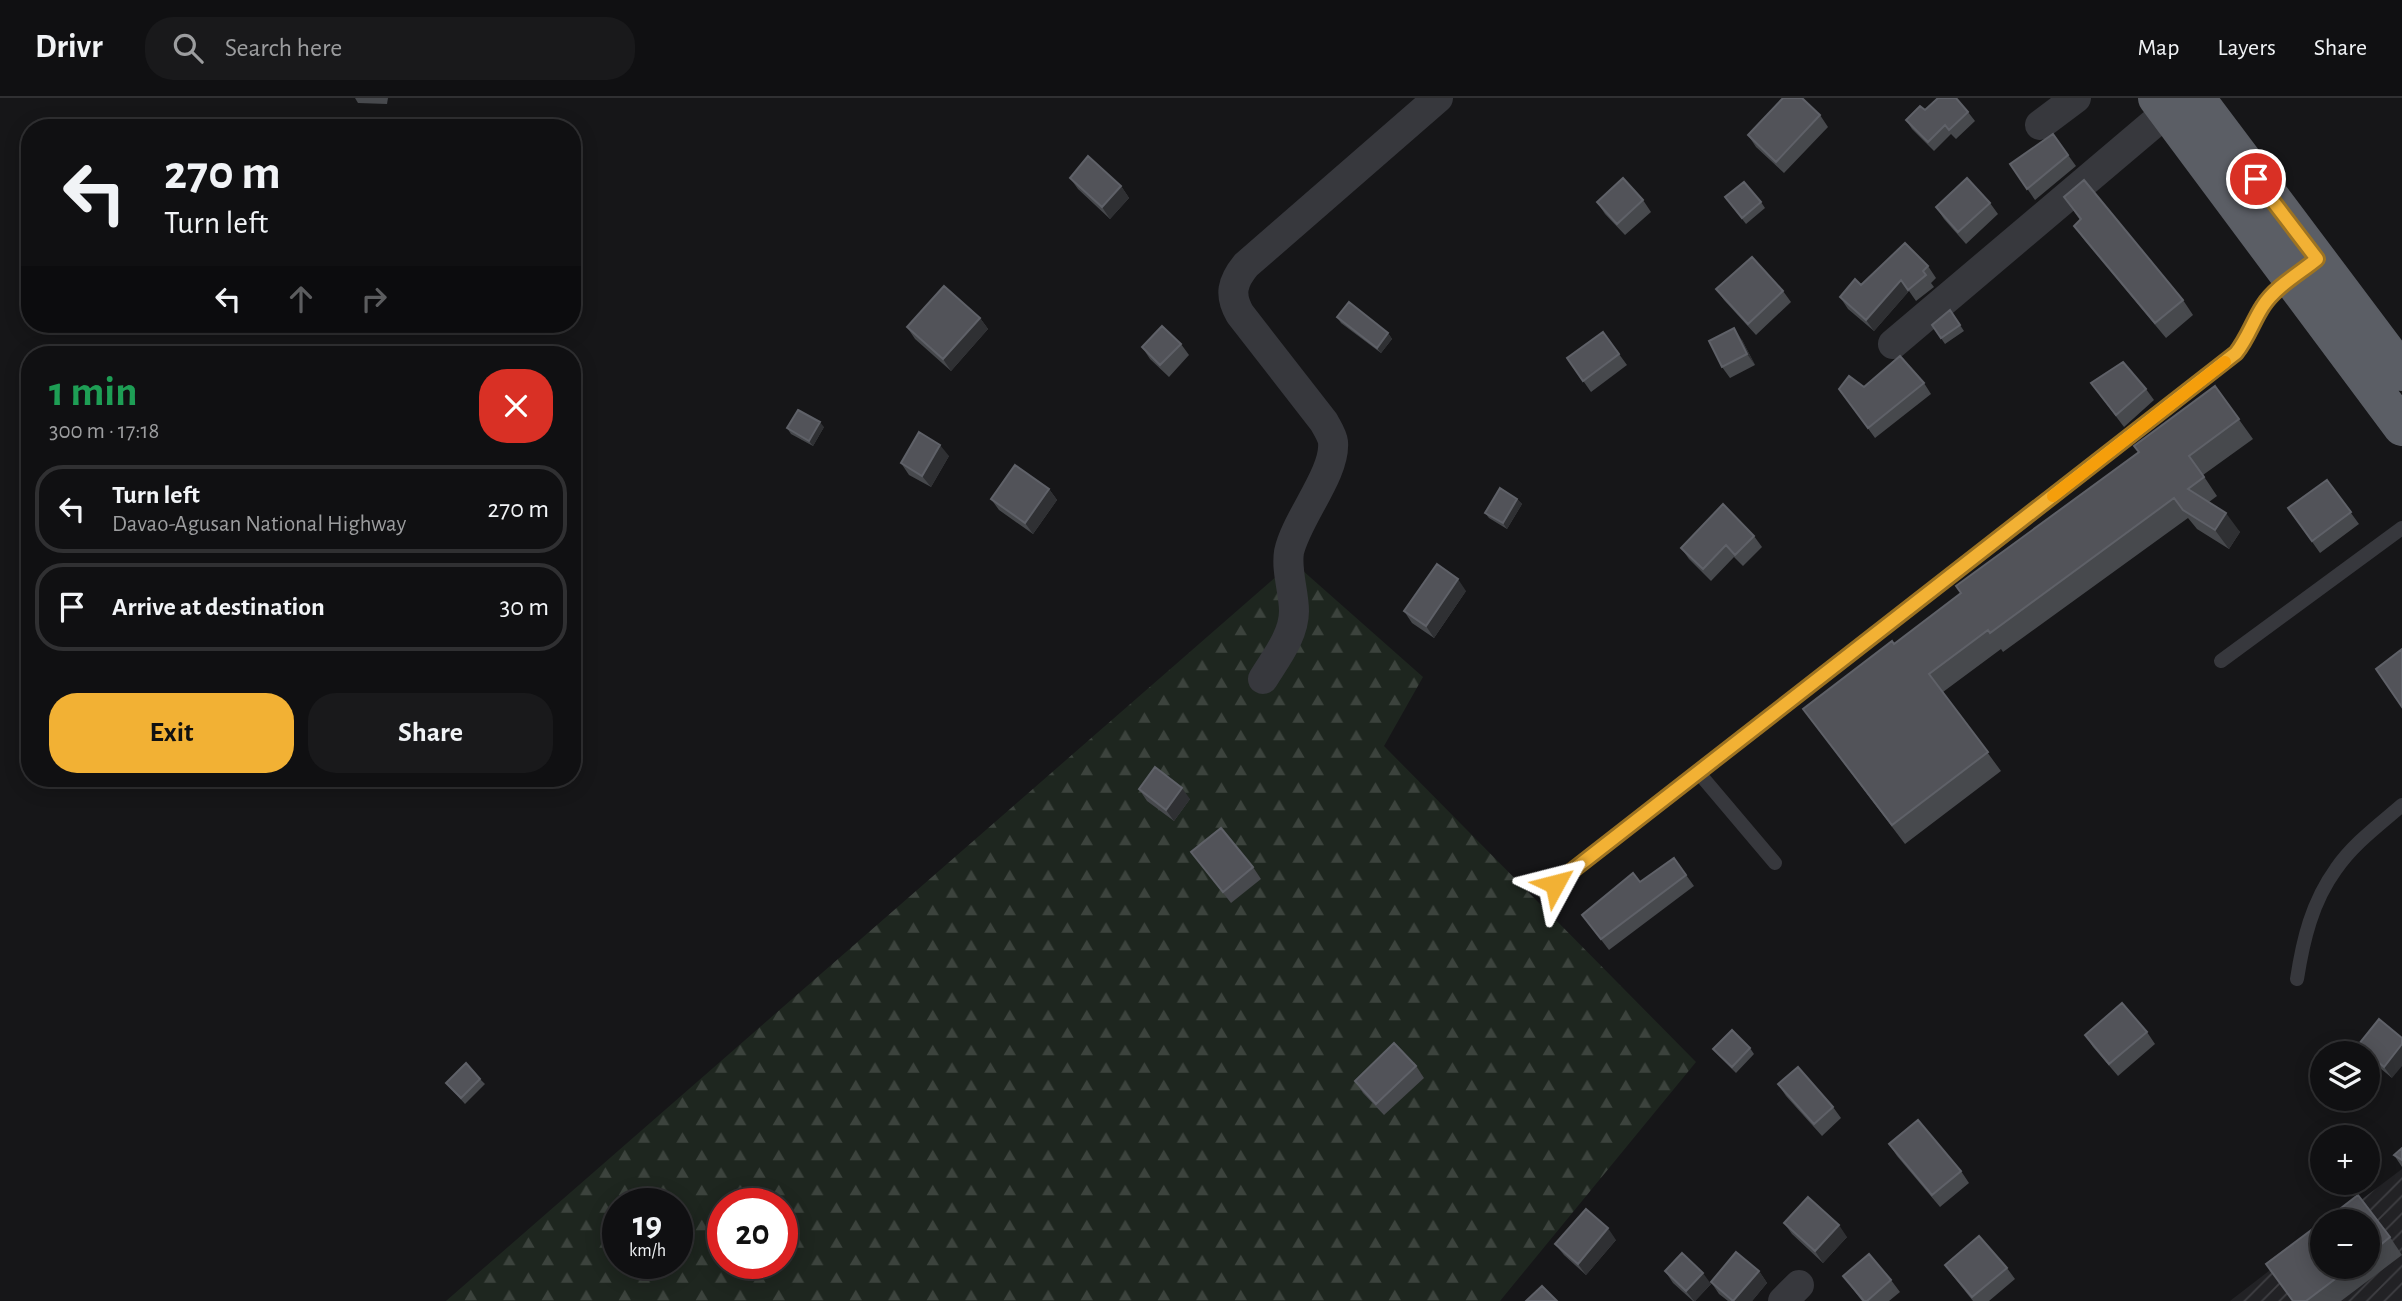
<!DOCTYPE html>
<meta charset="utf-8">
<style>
:root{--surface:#101012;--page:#19191b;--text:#f1f3f6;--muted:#9c9d9f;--line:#303032;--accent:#f2b134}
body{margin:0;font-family:"Alegreya Sans",sans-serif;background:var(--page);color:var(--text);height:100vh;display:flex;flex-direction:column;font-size:26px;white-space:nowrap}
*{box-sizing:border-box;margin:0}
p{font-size:23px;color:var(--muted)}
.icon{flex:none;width:38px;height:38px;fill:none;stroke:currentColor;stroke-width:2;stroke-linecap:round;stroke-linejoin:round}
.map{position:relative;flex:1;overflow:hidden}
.side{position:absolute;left:21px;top:248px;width:560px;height:441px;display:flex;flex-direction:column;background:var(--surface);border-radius:28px;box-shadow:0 4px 18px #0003,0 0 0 2px var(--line)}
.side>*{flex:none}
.banner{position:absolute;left:21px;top:21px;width:560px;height:214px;border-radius:28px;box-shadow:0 4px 18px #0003,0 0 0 2px var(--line);background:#101012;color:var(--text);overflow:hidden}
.controls{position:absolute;left:2310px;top:943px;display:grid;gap:14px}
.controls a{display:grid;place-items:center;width:70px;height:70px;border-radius:50%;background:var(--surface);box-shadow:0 4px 18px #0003,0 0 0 2px var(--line);font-size:35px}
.speed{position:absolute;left:602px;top:1090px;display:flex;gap:14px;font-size:35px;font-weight:700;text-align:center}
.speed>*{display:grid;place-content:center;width:91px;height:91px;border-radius:50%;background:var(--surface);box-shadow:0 4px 18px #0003,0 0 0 2px var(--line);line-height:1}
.speed small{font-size:18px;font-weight:400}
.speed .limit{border:10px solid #d22;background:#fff;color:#111}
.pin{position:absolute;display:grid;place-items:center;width:60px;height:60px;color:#fff;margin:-30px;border:4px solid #fff;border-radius:50%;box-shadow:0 2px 7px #0007}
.me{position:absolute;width:77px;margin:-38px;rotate:52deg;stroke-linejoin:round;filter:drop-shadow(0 0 5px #0008)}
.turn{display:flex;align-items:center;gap:24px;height:147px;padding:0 28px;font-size:32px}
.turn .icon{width:91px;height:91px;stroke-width:2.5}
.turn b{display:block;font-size:49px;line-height:60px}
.lanes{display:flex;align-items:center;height:66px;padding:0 28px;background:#0003;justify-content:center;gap:35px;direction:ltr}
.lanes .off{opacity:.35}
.round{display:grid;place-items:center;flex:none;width:74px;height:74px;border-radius:28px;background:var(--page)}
.overview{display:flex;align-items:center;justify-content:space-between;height:119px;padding:0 28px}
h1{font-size:42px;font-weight:700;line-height:52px;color:#1e9e55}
.cta{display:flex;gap:14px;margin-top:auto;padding:14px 28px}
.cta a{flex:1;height:80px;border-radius:28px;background:var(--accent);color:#111;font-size:28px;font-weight:700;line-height:80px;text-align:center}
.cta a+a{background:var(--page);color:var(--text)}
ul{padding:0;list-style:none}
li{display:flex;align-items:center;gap:21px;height:88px;margin:0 14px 10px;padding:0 14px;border:4px solid var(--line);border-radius:28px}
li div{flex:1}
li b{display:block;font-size:26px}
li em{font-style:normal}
header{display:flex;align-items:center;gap:42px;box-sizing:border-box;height:98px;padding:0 35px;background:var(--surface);border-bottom:2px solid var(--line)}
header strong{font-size:33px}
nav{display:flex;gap:38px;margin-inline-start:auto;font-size:24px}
.search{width:490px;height:63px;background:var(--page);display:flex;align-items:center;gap:18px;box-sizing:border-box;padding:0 24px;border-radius:28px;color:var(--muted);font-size:26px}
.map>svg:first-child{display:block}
.industrial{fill:url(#industrial-furrows)}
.forest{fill:url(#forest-firs);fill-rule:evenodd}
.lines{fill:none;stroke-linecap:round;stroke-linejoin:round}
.service{stroke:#37383d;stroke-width:14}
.minor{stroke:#37383d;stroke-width:30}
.trunk{stroke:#5b5e65;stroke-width:38}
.wall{fill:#47494d}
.shaded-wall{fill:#2f3033}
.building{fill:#525359;stroke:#5f6168;stroke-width:2}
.route-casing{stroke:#9d7322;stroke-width:18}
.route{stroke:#f2b134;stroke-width:12}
.slow{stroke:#f59e0b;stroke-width:12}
</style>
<header>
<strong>Drivr</strong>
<div class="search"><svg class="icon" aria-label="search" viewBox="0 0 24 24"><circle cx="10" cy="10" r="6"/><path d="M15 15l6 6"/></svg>Search here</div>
<nav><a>Map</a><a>Layers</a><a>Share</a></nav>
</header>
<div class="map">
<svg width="2402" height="1203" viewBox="0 0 2402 1203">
<defs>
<pattern id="industrial-furrows" width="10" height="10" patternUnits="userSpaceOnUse" patternTransform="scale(1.75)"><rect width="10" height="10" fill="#222225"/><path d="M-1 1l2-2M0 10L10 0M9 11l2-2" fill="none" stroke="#3f3f43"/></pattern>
<pattern id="forest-firs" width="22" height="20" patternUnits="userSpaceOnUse" patternTransform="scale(1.75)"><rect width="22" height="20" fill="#1e261f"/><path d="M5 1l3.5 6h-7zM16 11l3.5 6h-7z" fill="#3c433d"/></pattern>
</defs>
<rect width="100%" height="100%" fill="#161618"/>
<path class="industrial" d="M2402,1071V1203H2230L2322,1132V1169H2368V1124L2333,1123Z"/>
<path class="forest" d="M1293,464L1423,579L1384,648L1696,964L1500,1203H446ZM618,1106H677V1166H618ZM723,1106H782V1166H723Z"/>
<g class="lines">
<path class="service" d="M2221,563L2402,430
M1698,674L1775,765
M1555,787L2224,265L2243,246L2262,209L2269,199L2291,182
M2297,881C2303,842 2312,804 2336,771C2353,746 2379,727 2402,707"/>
<path class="minor" d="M2040,27L2076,0
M1893,246L2167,14
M1263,581C1275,561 1294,538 1294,513C1294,494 1286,473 1289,454C1296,421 1336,375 1333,344C1332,337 1327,330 1324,324L1240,216C1229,197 1232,184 1246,167L1438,0
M1783,1203L1799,1187"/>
<path class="trunk" d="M2157,0L2402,329
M2196,0L2402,274"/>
</g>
<path class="wall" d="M355,0H388L387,6L358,5Z
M1925,12L1968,14L1975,23L1956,41L1951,36L1934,53L1912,31L1906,22Z
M1820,17L1828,29L1784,75L1756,49L1748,37Z
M2053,36L2076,68L2035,102L2010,66Z
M1070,80L1121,88L1129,100L1110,121L1078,91Z
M1725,99L1761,104L1765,110L1746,126Z
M2064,99L2183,202L2193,217L2166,240L2085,143L2074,128L2080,122Z
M1643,102L1651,114L1625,137L1605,116L1597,104Z
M1990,105L1998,116L1966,146L1944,121L1936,109Z
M1928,168L1936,180L1931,185L1934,189L1916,203L1909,193L1874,233L1848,211L1840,199L1861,187Z
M1716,191L1783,193L1791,204L1756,237L1724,202Z
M1950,212L1964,233L1945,246L1932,227Z
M1337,219L1388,235L1392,241L1381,255L1341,225Z
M980,220L988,231L951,273L915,241L907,229Z
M1603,234L1627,267L1591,294L1567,260Z
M1742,242L1755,267L1730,280L1722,269Z
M1181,246L1189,257L1169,279L1150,261L1142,249Z
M1924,285L1931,296L1875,340L1839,291Z
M2215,288L2253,341L2203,377L2217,398L2209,404L2240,434L2229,451L2197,431L2188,420L2003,554L2001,551L1943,594L2001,673L1905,746L1803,611L1894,546L1961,496L2139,354Z
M2146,291L2154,302L2124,329L2099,296Z
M824,329L813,348L791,336L787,330Z
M949,358L931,389L909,377L901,365Z
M2327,382L2359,426L2320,455L2288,410Z
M1049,391L1057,402L1033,436L999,412L991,401Z
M1517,401L1522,406L1507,431L1489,420L1485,415Z
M1754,438L1762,449L1743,468L1734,459L1711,483L1689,461L1681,450Z
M1466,493L1434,540L1412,525L1404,513Z
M1139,691L1190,701L1174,723L1147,703Z
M1191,754L1253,769L1261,781L1231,805Z
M1674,760L1694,788L1609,852L1582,817L1640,784Z
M2379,921L2392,980L2368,960V956H2364L2358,947Z
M2147,934L2155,946L2118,978L2093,949L2085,937Z
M1750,950L1754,956L1736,975L1717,956L1713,951Z
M1416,968L1424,980L1384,1017L1363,995L1355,983Z
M480,981L485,986L465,1006L446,985Z
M1778,986L1833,1009L1841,1020L1822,1038L1786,998Z
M1889,1046L1961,1073L1969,1085L1940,1109L1897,1058Z
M2402,1050V1069L2394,1057Z
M2368,1124L2390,1139L2402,1157L2341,1203H2293L2266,1166L2322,1169H2368Z
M1784,1125L1847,1139L1823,1165L1792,1136Z
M1616,1142L1586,1177L1564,1157L1555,1146Z
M1945,1167L2007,1170L2015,1181L1989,1203H1973L1953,1178Z
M1665,1173L1711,1186L1695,1203H1693L1673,1185Z
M1759,1173L1767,1185L1752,1203H1728L1719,1196L1711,1184Z
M1843,1178L1891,1182L1900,1194L1889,1203H1862Z"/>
<path class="shaded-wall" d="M1121,88L1129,100L1110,121L1102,109Z
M1901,182L1909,193L1874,233L1866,222Z
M980,220L988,231L951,273L943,261Z
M1734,230L1742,242L1755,267L1747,256Z
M1388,235L1392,241L1381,255L1377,250Z
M820,324L824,329L813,348L809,343Z
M940,347L949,358L931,389L922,378Z
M1049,391L1057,402L1033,436L1025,425Z
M1517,401L1522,406L1507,431L1503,425Z
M2226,415L2240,434L2229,451L2215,432Z
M1458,481L1466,493L1434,540L1426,528Z
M1182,690L1190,701L1174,723L1166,712Z
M2402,946V968L2392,980L2384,969Z
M1839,1127L1847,1139L1823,1165L1815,1153Z
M1608,1130L1616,1142L1586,1177L1578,1166Z
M1759,1173L1767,1185L1752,1203H1734Z
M1703,1175L1711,1186L1695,1203H1694L1686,1193Z"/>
<path class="building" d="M1783,0H1802L1820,17L1776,64L1748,37Z
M1938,0H1956L1968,14L1949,32L1945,27L1928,44L1906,22L1920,8L1925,12Z
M2053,36L2068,57L2027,91L2010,66Z
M1088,58L1121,88L1102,109L1070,80Z
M1623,80L1643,102L1617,126L1597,104Z
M1967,80L1990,105L1958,134L1936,109Z
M2084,82L2183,202L2155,225L2074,128L2081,121L2064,99Z
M1744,84L1761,104L1742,120L1725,99Z
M1905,145L1928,168L1923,173L1926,177L1908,192L1901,182L1866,222L1840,199L1855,181L1861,187Z
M1752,159L1783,193L1748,226L1716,191Z
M944,188L980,220L943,261L907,229Z
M1349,204L1388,235L1377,250L1337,219Z
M1950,212L1960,227L1941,240L1932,227Z
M1162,228L1181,246L1160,267L1142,249Z
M1734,230L1747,256L1722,269L1709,243Z
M1603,234L1619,256L1583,283L1567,260Z
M1900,258L1924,285L1868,330L1839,291L1849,278L1864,289Z
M2123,264L2146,291L2116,317L2091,285Z
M2215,288L2239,321L2189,358L2204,379L2188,391L2226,415L2215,432L2183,412L2174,400L1990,535L1988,532L1929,576L1988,654L1892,727L1803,611L1892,543L1894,546L1961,495L1956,488L2139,354L2134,348Z
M798,312L820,324L809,343L787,330Z
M919,334L940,347L922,378L901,365Z
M1015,367L1049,391L1025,425L991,401Z
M2327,382L2351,414L2312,443L2288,410Z
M1500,390L1517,401L1503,425L1485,415Z
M1723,406L1754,438L1735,457L1726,447L1703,471L1681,450Z
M1437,466L1458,481L1426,528L1404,513Z
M2402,551V609L2376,571Z
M1155,669L1182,690L1166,712L1139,691Z
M1221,730L1253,769L1223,794L1191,754Z
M1674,760L1686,777L1601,841L1582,817L1633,775L1640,784Z
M2122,905L2147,934L2109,966L2085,937Z
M2379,921L2402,940V946L2384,969L2358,947Z
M1732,932L1750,950L1732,969L1713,951Z
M1394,945L1416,968L1376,1006L1355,983Z
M466,965L480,981L461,1000L446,985Z
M1798,969L1833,1009L1814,1026L1778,986Z
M1918,1022L1961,1073L1932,1097L1889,1046Z
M2402,1050V1062L2394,1057Z
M2358,1097L2390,1139L2368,1157V1124H2323Z
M1808,1099L1839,1127L1815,1153L1784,1125Z
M1586,1111L1608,1130L1578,1166L1555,1146Z
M2322,1124V1169H2351L2306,1203H2293L2266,1166Z
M1979,1138L2007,1170L1972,1199L1945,1167Z
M1736,1154L1759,1173L1733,1203L1711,1184Z
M1682,1155L1703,1175L1686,1193L1665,1173Z
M1869,1156L1891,1182L1867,1203H1864L1843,1178Z
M1542,1188L1557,1203H1526Z"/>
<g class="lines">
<defs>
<path id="route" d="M1555,786L2236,255C2248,240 2253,223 2263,208C2275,189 2300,175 2317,161L2256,81"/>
</defs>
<use href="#route" class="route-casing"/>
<use href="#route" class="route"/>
<path class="slow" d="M2053,398L2225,264"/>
</g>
</svg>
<div class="controls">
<a><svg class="icon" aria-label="layers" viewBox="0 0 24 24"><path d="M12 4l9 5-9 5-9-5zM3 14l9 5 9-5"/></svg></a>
<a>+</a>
<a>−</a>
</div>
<div class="speed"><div>19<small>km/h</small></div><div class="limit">20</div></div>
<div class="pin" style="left:2256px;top:81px;background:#d93025"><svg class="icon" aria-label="arrive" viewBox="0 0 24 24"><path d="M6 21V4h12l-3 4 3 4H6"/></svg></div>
<svg class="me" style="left:1555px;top:786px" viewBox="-20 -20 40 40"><path d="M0-17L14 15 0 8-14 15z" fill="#f2b134" stroke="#fff" stroke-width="4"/></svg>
<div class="banner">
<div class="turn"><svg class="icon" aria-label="left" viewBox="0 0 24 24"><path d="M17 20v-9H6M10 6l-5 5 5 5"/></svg><div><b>270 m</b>Turn left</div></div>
<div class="lanes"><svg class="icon" aria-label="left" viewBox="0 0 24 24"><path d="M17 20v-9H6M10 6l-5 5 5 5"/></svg><svg class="icon off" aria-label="ahead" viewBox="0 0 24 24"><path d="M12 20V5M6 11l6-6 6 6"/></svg><svg class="icon off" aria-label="right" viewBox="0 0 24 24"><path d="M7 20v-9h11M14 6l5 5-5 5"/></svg></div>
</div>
<section class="side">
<div class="overview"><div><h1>1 min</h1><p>300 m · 17:18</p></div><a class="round" style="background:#d93025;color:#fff"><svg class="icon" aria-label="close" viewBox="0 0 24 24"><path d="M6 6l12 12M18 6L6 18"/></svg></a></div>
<ul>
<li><svg class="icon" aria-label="left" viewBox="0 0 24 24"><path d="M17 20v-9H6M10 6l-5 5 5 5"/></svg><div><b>Turn left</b><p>Davao-Agusan National Highway</p></div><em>270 m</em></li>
<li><svg class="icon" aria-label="arrive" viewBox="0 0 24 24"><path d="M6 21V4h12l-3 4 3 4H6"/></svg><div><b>Arrive at destination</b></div><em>30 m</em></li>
</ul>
<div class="cta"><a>Exit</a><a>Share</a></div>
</section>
</div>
